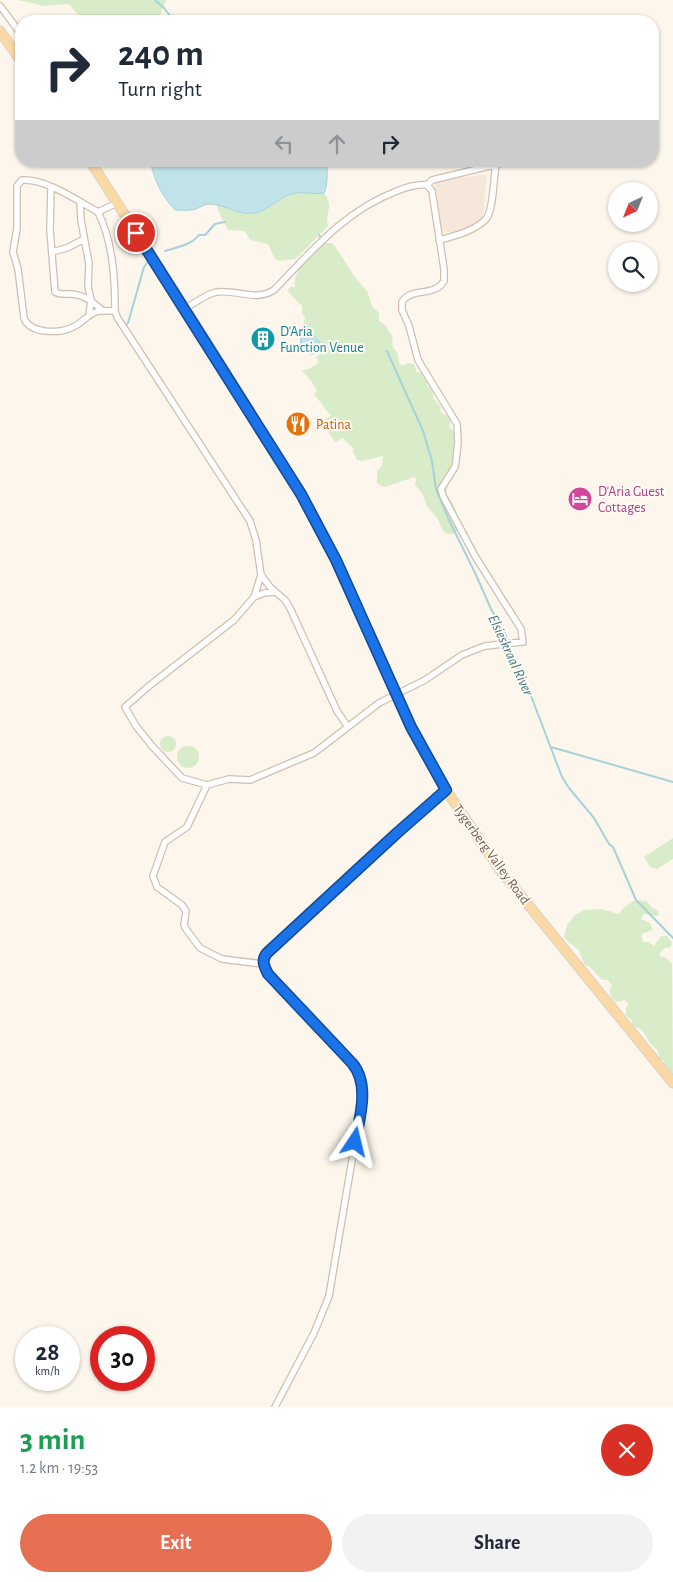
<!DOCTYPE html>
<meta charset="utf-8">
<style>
:root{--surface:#fff;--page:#f2f2f3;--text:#1f2937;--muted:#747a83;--accent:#e76f51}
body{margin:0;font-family:"Alegreya Sans",sans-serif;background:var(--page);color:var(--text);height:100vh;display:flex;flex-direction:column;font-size:19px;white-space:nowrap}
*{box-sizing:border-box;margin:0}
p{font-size:16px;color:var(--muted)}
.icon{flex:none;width:28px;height:28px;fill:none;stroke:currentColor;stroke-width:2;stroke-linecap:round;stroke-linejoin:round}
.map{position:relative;height:1407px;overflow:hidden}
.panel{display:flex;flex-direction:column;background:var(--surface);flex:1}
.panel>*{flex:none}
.guide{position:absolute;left:15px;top:15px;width:644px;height:152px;border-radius:20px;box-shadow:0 1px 4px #0004;background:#fff;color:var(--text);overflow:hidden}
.needle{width:32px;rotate:223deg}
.tools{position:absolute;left:608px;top:182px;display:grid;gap:10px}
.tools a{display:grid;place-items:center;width:50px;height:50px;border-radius:50%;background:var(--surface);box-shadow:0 1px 4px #0004;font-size:25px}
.speed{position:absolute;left:15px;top:1326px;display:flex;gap:10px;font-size:25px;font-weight:700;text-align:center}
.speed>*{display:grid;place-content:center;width:65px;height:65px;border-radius:50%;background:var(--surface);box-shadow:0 1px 4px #0004;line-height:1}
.speed small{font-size:12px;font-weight:400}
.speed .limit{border:8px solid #d22;background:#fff;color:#111}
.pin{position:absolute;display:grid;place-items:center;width:42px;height:42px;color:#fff;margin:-21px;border:2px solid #fff;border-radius:50%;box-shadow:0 1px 5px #0007}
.me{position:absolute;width:55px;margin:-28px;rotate:10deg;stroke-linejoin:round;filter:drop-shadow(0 0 4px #0008)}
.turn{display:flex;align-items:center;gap:18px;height:105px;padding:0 20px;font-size:22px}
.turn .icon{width:65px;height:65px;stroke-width:2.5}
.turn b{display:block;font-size:35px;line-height:42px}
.lanes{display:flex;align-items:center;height:48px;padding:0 20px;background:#0003;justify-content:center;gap:25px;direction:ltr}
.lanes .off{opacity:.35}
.round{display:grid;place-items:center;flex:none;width:52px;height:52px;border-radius:26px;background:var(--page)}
.headline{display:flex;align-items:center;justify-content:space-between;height:85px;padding:0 20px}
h1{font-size:30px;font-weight:700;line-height:38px;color:#1e9e55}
.action{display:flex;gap:10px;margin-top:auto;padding:10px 20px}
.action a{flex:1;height:58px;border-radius:30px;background:var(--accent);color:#fff;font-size:20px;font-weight:700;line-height:58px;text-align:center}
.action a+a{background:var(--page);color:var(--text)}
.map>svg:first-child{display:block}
.residential{fill:#f5e8da}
.green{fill:#d8ecc9}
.water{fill:#bfe3e8;stroke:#a5d3da}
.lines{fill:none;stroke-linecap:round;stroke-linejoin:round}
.stream{stroke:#a5d3da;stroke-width:2}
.street-casing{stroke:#d1beb0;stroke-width:8}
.primary-casing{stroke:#dad1cd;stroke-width:11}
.street{stroke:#fff;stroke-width:5.5}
.primary{stroke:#fbd9a5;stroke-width:9}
.route-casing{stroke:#114b97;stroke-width:12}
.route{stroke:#1a73e8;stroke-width:9}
.labels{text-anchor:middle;stroke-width:4;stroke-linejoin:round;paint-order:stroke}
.culture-label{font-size:14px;fill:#0d838f;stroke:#fffaf3;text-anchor:start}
.food-label{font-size:14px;fill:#c56008;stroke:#fffaf3;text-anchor:start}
.hotel-label{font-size:14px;fill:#b23c85;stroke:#fffaf3;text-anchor:start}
.street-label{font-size:14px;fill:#7a5c4d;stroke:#fffaf3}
.water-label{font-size:15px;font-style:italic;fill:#437c86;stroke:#fffaf3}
</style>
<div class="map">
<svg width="673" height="1407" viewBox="0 0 673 1407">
<rect width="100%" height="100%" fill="#fdf6ec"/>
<path class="residential" d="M487,174L483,218L465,230L441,233L437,192L435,191L434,183L437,182V181Z"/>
<path class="green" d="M18,0H166L160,15L155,18H146L138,15H129L121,21H77L79,16L69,4L44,6Z
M299,192L324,193C335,208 324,211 328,226L296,259L279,261L275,259L268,244L250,240L245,231L228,230C225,221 218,215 217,205C226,207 234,212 244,213C265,215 280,197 299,192Z
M325,243H332L339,252L354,276L367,291L372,306L379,313V321L385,325L392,336L393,347L398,354L399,363L403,366L407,363L414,364L417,372L424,374L429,382L427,386C432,388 434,392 433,398L441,407L440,410L444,415L449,416L451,421L449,426L456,435L452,465L454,471L453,478L448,484L446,494C455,503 459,518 458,530L453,534H448L443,531L437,518L427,506L422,493L415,485L416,479L414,477L385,487L379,485L377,482V471L382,465L383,456L362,461L357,460L353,452L354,449L343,438L335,442L322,422L331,416L314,394L317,391C314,384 308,376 301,371C308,369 315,367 319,362L316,358L317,356L324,351L320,346C320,335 309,333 303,327L305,317L302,314V306L287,291L291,286L295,288C291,270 313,254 325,243Z
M160 744a8 8 0 1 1 16 0a8 8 0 1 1-16 0Z
M177 757a11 11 0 1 1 22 0a11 11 0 1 1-22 0Z
M673,838V859L657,869L650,867L644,857Z
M635,900L646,901L653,908L659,911L658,916L643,914L641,919L650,923L653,930L641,934L643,942H649L654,946L661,936H667L672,943L671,947L665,948L659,954L660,956L666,958L672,964L673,1076L664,1065V1061L659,1058L658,1051L649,1042L645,1034L640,1029L633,1026L632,1021L626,1015V1008L628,1004L625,1000L617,1002L613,1000L609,991L612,986L608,980H602L590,967L584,964L579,950C574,946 568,943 564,937L567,925L575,915L585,910L602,909L619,914L622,909Z"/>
<path class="water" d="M150,161H328C326,173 329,182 324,193C312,195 301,190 289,195C277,200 268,210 255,213C238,216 225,204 209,204C203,204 197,210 191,210C186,211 180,210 175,210C161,195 155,181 150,161Z
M305,330L311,332L320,342L319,350L313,354H310L301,345L300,335Z"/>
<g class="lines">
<path class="stream" d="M155,0L164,8L174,21
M319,235L325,243
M165,251C178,247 191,245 199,235H205L215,224L225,222
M125,325L128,323L144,267L147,263
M387,351L423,431L432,461L436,489L449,520L476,575L491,609L506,636L507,642
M508,646C511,661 522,674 528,688L562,777L569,788L594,818L609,844L613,847L636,900L673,938
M551,747L673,782"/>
<defs>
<path id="street" d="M0,6L21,34
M427,185L432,180L511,161
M51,188L50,230L55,292C60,295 65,294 71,294C85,295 93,302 103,311
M80,202L81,220L89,264L88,286L91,300L89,316
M98,212L117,203
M439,240C454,236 475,231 486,219C494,209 493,179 496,165
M52,252L67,248L84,239
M185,309C195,302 205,295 216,292C237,289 255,302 274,290C312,251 344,211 397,191C407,187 416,184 427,185L432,191L444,269V281C434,298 412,286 402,302V310L409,326L418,360L457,424L458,442L456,461L455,467L441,489L443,496L475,556L521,629L523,642L485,646L462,655L425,680L379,703L314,753L250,780L229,779L207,785L182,778L152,746L136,726L125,707L149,686L234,620L254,597L261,575
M115,311C109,311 102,310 96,312C87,315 81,324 73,327C59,334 30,334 24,318L18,269L13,252L17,228V186L22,180C45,178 78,201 98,212C113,242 115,278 115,311L117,317L250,521L256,540L261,575L270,587L285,600L290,608L337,711L348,727
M254,597L264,593L275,592
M207,785L187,827L165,842L153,876L157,887L182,905L186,911L184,925L186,929L200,948L222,959L263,964
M275,1407L314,1333L329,1296L362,1101L361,1082L355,1067L269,974C264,966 261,961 267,953L397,833L446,790"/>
<path id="primary" d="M0,31L21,61
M90,161L197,327L301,494L336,561L411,727L446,790L500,870L673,1083"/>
</defs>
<use href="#street" class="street-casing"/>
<use href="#primary" class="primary-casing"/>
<use href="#street" class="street"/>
<use href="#primary" class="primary"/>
</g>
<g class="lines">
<defs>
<path id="route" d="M136,233L301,494L336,560L411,727L446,790L397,833L267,953C261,960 264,966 268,974L352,1063C370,1084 360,1117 355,1142"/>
</defs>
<use href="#route" class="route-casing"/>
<use href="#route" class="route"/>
</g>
<defs>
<symbol id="building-disc" viewBox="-11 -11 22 22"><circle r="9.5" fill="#0f9aa8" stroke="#fffaf3"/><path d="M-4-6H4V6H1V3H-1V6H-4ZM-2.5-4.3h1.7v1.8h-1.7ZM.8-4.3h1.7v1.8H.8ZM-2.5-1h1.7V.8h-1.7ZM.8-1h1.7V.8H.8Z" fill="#fff"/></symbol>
<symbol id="restaurant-disc" viewBox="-11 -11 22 22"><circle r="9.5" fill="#e8710a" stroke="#fffaf3"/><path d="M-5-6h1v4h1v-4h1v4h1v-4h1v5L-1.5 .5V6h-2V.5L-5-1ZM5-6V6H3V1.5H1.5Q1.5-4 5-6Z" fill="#fff"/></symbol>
<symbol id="hotel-disc" viewBox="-11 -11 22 22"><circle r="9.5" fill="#d1479c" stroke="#fffaf3"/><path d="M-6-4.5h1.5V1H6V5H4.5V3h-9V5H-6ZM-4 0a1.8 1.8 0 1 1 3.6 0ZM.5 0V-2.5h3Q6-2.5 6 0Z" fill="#fff"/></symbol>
</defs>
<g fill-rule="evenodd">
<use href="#building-disc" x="249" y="325" width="28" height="28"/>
<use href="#restaurant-disc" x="284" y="410" width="28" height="28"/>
<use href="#hotel-disc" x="566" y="485" width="28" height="28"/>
</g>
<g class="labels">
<g class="culture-label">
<text x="280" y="336">D'Aria<tspan x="280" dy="16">Function Venue</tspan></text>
</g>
<g class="food-label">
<text x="316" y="429">Patina</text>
</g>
<g class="hotel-label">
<text x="598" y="496">D'Aria Guest<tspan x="598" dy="16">Cottages</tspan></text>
</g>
<g class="street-label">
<text transform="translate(492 854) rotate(54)" y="5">Tygerberg Valley Road</text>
</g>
<g class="water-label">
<text transform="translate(511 655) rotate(65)" y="5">Elsieskraal River</text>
</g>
</g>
</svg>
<div class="tools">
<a><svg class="needle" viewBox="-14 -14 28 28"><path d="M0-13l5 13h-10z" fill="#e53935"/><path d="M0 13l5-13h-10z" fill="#747a83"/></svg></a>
<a><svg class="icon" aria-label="search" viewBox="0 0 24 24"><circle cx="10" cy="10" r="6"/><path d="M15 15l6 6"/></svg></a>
</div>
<div class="speed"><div>28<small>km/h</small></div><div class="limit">30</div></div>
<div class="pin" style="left:136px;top:233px;background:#d93025"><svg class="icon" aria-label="arrive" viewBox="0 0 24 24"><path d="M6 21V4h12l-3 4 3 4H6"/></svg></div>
<svg class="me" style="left:355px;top:1142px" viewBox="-20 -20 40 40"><path d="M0-17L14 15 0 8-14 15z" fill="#1a73e8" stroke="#fff" stroke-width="4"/></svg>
<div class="guide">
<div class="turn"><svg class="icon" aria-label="right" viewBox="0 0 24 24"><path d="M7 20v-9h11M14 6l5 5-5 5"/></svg><div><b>240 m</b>Turn right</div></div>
<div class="lanes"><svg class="icon off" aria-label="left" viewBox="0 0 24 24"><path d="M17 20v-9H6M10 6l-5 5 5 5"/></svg><svg class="icon off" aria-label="ahead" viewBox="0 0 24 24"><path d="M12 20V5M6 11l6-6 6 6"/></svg><svg class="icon" aria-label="right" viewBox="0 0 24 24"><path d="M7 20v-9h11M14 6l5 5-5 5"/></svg></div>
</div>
</div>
<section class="panel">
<div class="headline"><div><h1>3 min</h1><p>1.2 km · 19:53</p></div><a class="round" style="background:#d93025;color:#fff"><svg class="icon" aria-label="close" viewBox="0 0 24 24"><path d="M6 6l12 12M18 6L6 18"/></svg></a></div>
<div class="action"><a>Exit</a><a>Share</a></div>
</section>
